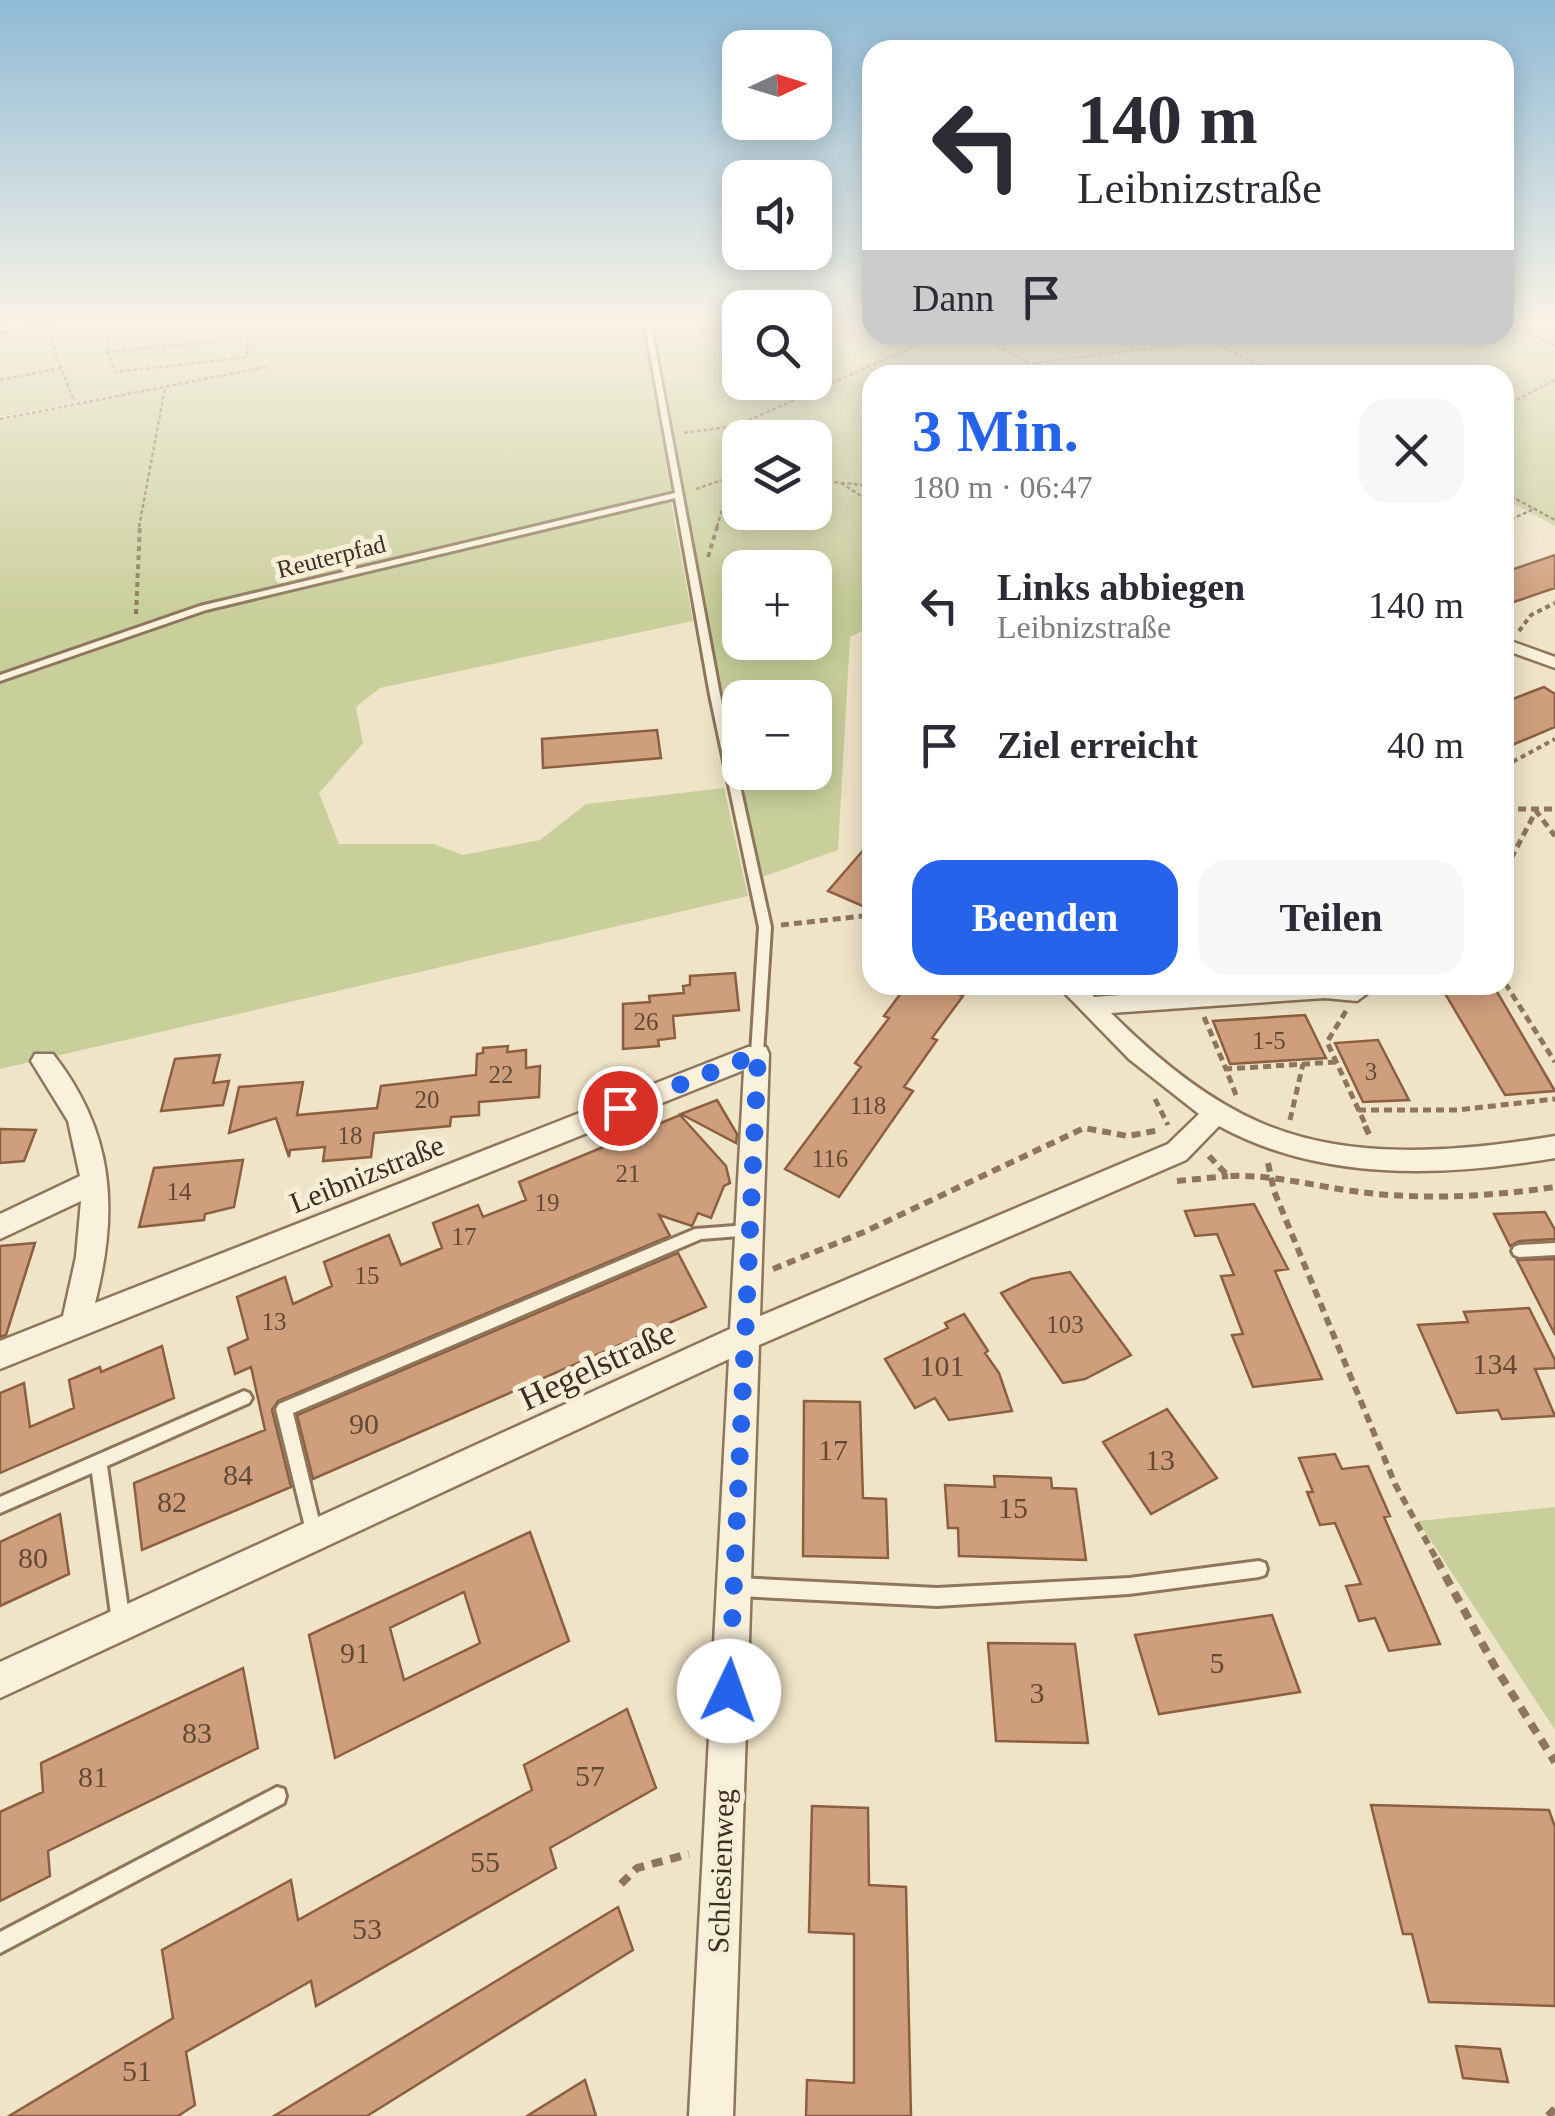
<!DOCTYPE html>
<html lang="de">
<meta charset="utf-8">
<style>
:root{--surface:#fff;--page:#f7f7f7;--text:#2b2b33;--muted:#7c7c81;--accent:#2563eb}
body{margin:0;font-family:"Times New Roman",serif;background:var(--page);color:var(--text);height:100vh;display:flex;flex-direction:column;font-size:38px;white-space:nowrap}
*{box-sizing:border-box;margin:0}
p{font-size:32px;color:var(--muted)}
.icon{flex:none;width:55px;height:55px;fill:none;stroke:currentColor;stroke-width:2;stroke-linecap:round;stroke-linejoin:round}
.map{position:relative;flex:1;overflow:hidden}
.side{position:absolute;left:862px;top:365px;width:652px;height:630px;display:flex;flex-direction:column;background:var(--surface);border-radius:30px;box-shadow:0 5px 25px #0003}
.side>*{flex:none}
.top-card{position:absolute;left:862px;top:40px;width:652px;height:305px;border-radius:30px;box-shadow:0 5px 25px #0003;background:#fff;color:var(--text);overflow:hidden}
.needle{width:65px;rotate:86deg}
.buttons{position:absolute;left:722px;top:30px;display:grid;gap:20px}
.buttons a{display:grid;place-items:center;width:110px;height:110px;border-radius:20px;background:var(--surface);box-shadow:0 5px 25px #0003;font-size:50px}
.pin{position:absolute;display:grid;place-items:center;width:85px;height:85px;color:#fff;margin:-42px;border:5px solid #fff;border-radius:50%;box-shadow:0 2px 10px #0007}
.me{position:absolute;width:110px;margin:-55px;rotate:3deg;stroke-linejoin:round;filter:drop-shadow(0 0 8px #0008)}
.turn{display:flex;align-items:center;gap:35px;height:210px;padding:0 50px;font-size:45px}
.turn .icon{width:130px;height:130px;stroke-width:2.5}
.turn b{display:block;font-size:70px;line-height:85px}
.then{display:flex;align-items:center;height:95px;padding:0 50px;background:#0003;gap:20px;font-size:38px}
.round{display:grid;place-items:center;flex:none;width:105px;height:105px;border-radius:30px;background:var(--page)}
.summary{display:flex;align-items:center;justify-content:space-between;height:170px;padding:0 50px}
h1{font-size:60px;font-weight:700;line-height:75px;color:var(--accent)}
.action{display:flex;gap:20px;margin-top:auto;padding:20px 50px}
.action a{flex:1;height:115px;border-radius:30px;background:var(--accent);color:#fff;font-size:40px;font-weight:700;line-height:115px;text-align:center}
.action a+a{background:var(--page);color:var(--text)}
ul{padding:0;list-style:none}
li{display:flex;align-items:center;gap:30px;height:140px;padding:0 50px}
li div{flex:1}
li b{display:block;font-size:38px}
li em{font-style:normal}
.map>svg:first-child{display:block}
.green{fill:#c9cf9b;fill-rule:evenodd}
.building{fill:#cf9f7d;stroke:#8d5f41;stroke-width:2.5;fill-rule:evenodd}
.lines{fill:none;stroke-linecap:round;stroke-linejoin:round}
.service-casing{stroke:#8d765c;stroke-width:6}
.minor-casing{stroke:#8d765c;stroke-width:5}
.path-far4{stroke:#8d765c;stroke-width:2.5;stroke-dasharray:4 2.5;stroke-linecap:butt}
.path-far3{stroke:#8d765c;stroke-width:4;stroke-dasharray:5 4;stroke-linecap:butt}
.path-far2{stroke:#8d765c;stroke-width:5;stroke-dasharray:8 5;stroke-linecap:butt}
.path-far1{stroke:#8d765c;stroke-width:6;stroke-dasharray:9 6;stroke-linecap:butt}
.path{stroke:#8d765c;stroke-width:8;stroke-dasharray:11 8;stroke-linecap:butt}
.service{fill:#faf1dc;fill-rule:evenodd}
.minor{fill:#faf1dc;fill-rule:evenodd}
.route{stroke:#2563eb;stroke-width:18;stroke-dasharray:0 32.4}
.labels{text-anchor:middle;stroke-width:10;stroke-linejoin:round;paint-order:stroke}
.far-street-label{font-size:25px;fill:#3d2e20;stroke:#f7eed8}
.number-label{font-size:25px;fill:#624a37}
.street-label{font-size:30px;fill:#3d2e20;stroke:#f7eed8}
.near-number-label{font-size:30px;fill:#624a37}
.near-street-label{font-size:35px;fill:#3d2e20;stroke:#f7eed8}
</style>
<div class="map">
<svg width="1555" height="2116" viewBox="0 0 1555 2116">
<rect width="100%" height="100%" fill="#f0e4c8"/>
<path class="green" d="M61,320H643L671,491L188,608L0,673V421L141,390L0,417V337L45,329L44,323Z
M651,320H740V382H815V320H872V335H1505V320H1555V526L1505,499V375H872V626L850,637L838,850L756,879ZM740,438H815V512H740ZM740,568H815V642H740ZM740,698H815V772H740Z
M654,501L671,502L693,621L380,688L356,707L363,743L319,793L339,844H434L463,855L540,840L586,804L724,788L748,896L0,1069V683L203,611Z
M1555,1507V1730L1418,1521Z"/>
<path class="building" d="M1555,555V588L1505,605V572Z
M1544,687L1555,694V727L1505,748V702Z
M657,730L661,758L543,768L542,739Z
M872,840V910L828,891Z
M735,973L739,1010L673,1016L675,1038L658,1040L659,1046L623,1049V1004L650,1002L649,996L684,993L683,986L690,985V976Z
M907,985H964L958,994L963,996L932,1038L937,1040L904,1087L913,1091L839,1197L785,1169L861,1067L855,1063L889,1018L884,1016Z
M1440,985H1493L1555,1091L1505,1095Z
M1305,1015L1326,1058L1230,1064L1213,1021Z
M1378,1040L1409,1100L1363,1102L1335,1043Z
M508,1046L507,1052L526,1050V1068L540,1066L539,1097L479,1102V1115L451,1117L450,1126L374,1133L371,1157L323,1161L325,1147L290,1150L289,1157L276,1118L229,1133L239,1087L303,1082L297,1115L377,1108L381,1086L476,1075L477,1054L483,1053V1048Z
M220,1055L213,1083L229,1081L223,1105L161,1111L175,1059Z
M717,1100L737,1134L736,1143L681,1114Z
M680,1115L726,1166L730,1183L724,1186L711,1218L698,1213L692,1226L659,1215L670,1236L278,1401L272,1410L291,1487L142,1550L134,1483L265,1430L251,1367L235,1374L228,1348L248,1339L237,1297L285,1277L293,1304L332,1286L324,1262L389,1235L401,1265L442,1248L433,1223L478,1205L483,1217L526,1200L519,1182Z
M0,1129L36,1130L24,1161L0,1163Z
M243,1160L234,1207L205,1214L204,1220L139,1227L154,1168Z
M1254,1204L1288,1269L1275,1271L1322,1379L1253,1387L1232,1335L1243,1334L1221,1276L1234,1275L1217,1234L1195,1236L1185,1211Z
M1545,1212L1555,1230V1239L1519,1241L1510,1246L1494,1214Z
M35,1243L6,1335L0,1337V1246Z
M678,1253L706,1307L313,1479L297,1415Z
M1555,1259V1335L1517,1260Z
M1070,1272L1131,1355L1085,1379L1063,1383L1001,1293L1031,1279Z
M1529,1308L1555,1360V1368L1535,1369L1555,1416L1502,1419L1498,1410L1457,1413L1418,1325L1468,1322L1464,1312Z
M964,1314L988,1351L985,1353L999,1373L1012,1411L949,1420L935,1398L915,1408L885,1359L948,1328L945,1323Z
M162,1346L174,1398L0,1473V1393L24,1383L30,1427L74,1408L69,1380L100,1367L101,1372Z
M804,1401L860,1402L863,1498L886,1499L888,1558L803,1556Z
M1167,1409L1217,1478L1151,1514L1103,1442Z
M1335,1454L1342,1469L1368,1466L1390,1516L1384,1517L1440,1644L1389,1651L1375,1618L1359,1621L1346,1586L1361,1584L1335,1523L1320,1525L1307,1492H1313L1299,1458Z
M994,1476L1051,1478L1052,1488L1076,1489L1086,1560L959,1556L958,1528H948L945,1485L995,1487Z
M60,1514L69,1574L0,1606V1542Z
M530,1532L569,1641L335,1758L309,1635ZM464,1592L480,1643L404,1680L390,1628Z
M1272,1615L1300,1692L1159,1714L1135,1635Z
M988,1643L1075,1644L1088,1743L996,1741Z
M243,1668L258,1748L48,1851L50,1876L0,1901V1812L43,1792L41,1763Z
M627,1709L656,1788L550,1848L556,1868L316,2006L311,1981L186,2052L195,2105L178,2116H9L173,2018L162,1950L291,1880L298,1920L532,1790L524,1765Z
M1371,1805L1549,1810L1555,1827V2006L1429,2002L1412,1934H1403Z
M812,1806L868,1808L869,1885L906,1887L911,2116H806L807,2080L854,2083V1934L809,1932Z
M618,1907L633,1950L367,2116H274Z
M1456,2046L1500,2049L1508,2082L1463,2078Z
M585,2080L596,2116H527Z"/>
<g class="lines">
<defs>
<path id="service" d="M47,320H57L0,332V328Z
M644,320H650L720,695L771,927L763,1054L761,1057H753L751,1054L759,927L710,695L675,498L206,610L0,681V675L200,606L675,493Z
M748,1225L753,1227L755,1231L753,1235L701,1239L293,1413L322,1533L320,1539L314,1541L308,1539L276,1409L279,1404L695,1229Z
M1555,1243V1255L1519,1257L1514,1255L1512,1251L1514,1247L1519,1245Z
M244,1391L249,1393L252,1398L249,1403L107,1466L130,1622L127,1628L121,1631L115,1628L112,1622L92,1473L0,1513V1497Z
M1259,1561L1265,1563L1267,1569L1265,1575L1259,1577L1129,1594L937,1606L737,1596L731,1593L728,1587L731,1581L737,1578L937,1588L1129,1578Z
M277,1787L284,1789L286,1796L284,1803L0,1953V1932Z"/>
<path id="minor" d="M1505,639L1555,657V668L1505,650Z
M1057,985H1083L1094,997L1257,985L1365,986L1369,992L1357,1001L1325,998L1111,1013C1154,1056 1204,1098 1259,1122C1349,1162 1461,1152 1555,1136V1158C1444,1177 1321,1182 1219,1126L1186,1160L759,1345L733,2116H689L729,1359L0,1698V1662L730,1329L744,1070L0,1369V1341L63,1316L76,1257L81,1201L0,1239V1214L80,1176L68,1121L31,1061L35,1054H53C114,1132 119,1209 95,1303L748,1047H766L769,1054L760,1316L1168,1144L1199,1114L1129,1059Z"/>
</defs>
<use href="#service" class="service-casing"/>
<use href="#minor" class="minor-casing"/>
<path class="path-far4" d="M1505,323L1555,345
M49,334L61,368
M980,335L1048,375
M1199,335L1278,375
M248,338L247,357L116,372L107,352Z
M107,352L112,320
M1033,363L1210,341
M0,380L61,368L73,399
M1505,406L1555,380
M0,419L266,367
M684,433L736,426
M815,480L872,486
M841,483L872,503
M696,489L740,474
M1505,493L1555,520
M1505,522L1534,509
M139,527L165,388
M717,527L732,474L736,426L939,335"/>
<path class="path-far3" d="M708,557L718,524
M136,614L140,524
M1519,631L1531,615L1555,603
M1505,766L1555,739"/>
<path class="path-far2" d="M1505,809H1555
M1505,870L1536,811L1555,836
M781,925L872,915
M1505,983L1555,1062
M1346,1011L1327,1042L1367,1128
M1204,1017L1226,1069
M1236,1095L1226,1069L1336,1062
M1155,1099L1168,1125
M1358,1110H1457L1555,1099
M1290,1120L1303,1064"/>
<path class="path-far1" d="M1365,1126L1370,1136
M1209,1156L1228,1176C1275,1174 1321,1188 1368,1193C1430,1200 1493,1196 1555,1187
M1268,1163L1274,1191L1395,1484L1438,1562
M1177,1181L1228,1176
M773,1269L864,1232L1084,1128L1128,1136L1160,1130"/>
<path class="path" d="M1436,1559L1494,1665L1555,1762
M621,1884L637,1868L689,1854
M1548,2116L1555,2109"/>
<use href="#service" class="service"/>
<use href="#minor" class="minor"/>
</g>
<linearGradient id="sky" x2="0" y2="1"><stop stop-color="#8fbad6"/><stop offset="0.52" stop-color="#f8f3e6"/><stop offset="1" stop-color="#f8f3e6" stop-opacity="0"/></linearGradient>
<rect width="1555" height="616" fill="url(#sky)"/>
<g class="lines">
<path class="route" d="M620,1108L758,1054L729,1691"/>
</g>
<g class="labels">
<g class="far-street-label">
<text transform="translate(331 556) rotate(-14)" y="9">Reuterpfad</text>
</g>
<g class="number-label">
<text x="646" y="1030">26</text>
<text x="1269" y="1049">1-5</text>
<text x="1371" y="1080">3</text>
<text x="501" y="1083">22</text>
<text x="427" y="1108">20</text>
<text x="868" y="1114">118</text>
<text x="350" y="1144">18</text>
<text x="830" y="1167">116</text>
<text x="628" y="1182">21</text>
<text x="179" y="1200">14</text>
<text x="547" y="1211">19</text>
<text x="464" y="1245">17</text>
<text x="367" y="1284">15</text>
<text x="274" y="1330">13</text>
<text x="1065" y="1333">103</text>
</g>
<g class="street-label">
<text transform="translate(367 1174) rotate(-22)" y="10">Leibnizstraße</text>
<text transform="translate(721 1871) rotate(-88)" y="10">Schlesienweg</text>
</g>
<g class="near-number-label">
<text x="1495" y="1374">134</text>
<text x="942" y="1376">101</text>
<text x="364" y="1434">90</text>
<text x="833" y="1460">17</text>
<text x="1160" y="1470">13</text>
<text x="238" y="1485">84</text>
<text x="172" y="1512">82</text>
<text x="1013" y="1518">15</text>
<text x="33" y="1568">80</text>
<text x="355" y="1663">91</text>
<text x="1217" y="1673">5</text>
<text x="1037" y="1703">3</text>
<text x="197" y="1743">83</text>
<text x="590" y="1786">57</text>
<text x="93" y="1787">81</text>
<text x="485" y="1872">55</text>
<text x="367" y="1939">53</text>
<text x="137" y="2081">51</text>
</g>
<g class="near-street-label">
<text transform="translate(597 1365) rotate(-25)" y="12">Hegelstraße</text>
</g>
</g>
</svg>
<div class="buttons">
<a><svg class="needle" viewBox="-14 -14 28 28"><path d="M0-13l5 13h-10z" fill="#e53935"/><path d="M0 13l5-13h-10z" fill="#7c7c81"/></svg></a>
<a><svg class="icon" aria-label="sound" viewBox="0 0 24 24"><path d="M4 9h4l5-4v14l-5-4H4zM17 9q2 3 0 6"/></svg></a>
<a><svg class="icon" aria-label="search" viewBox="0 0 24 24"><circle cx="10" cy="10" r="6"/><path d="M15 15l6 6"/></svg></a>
<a><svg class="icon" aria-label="layers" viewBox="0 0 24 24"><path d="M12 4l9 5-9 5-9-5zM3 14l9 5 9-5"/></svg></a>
<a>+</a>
<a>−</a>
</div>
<div class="pin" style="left:620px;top:1108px;background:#d93025"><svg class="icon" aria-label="arrive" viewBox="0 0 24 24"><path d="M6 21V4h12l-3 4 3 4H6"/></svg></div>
<svg class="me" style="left:729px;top:1691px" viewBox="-20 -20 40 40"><circle r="19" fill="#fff"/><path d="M0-13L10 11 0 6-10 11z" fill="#2563eb"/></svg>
<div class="top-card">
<div class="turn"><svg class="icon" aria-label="left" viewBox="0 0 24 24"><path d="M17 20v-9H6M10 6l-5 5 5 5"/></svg><div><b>140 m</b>Leibnizstraße</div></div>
<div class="then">Dann<svg class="icon" aria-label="arrive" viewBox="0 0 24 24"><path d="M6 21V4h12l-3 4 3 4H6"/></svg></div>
</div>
<section class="side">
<div class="summary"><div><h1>3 Min.</h1><p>180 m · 06:47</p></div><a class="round"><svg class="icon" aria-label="close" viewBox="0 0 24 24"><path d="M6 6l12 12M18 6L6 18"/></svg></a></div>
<ul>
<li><svg class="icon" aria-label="left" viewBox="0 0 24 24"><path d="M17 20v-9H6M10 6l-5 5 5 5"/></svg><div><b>Links abbiegen</b><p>Leibnizstraße</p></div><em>140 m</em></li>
<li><svg class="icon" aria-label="arrive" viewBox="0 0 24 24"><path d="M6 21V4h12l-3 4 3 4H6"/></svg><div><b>Ziel erreicht</b></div><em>40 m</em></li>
</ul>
<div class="action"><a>Beenden</a><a>Teilen</a></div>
</section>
</div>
